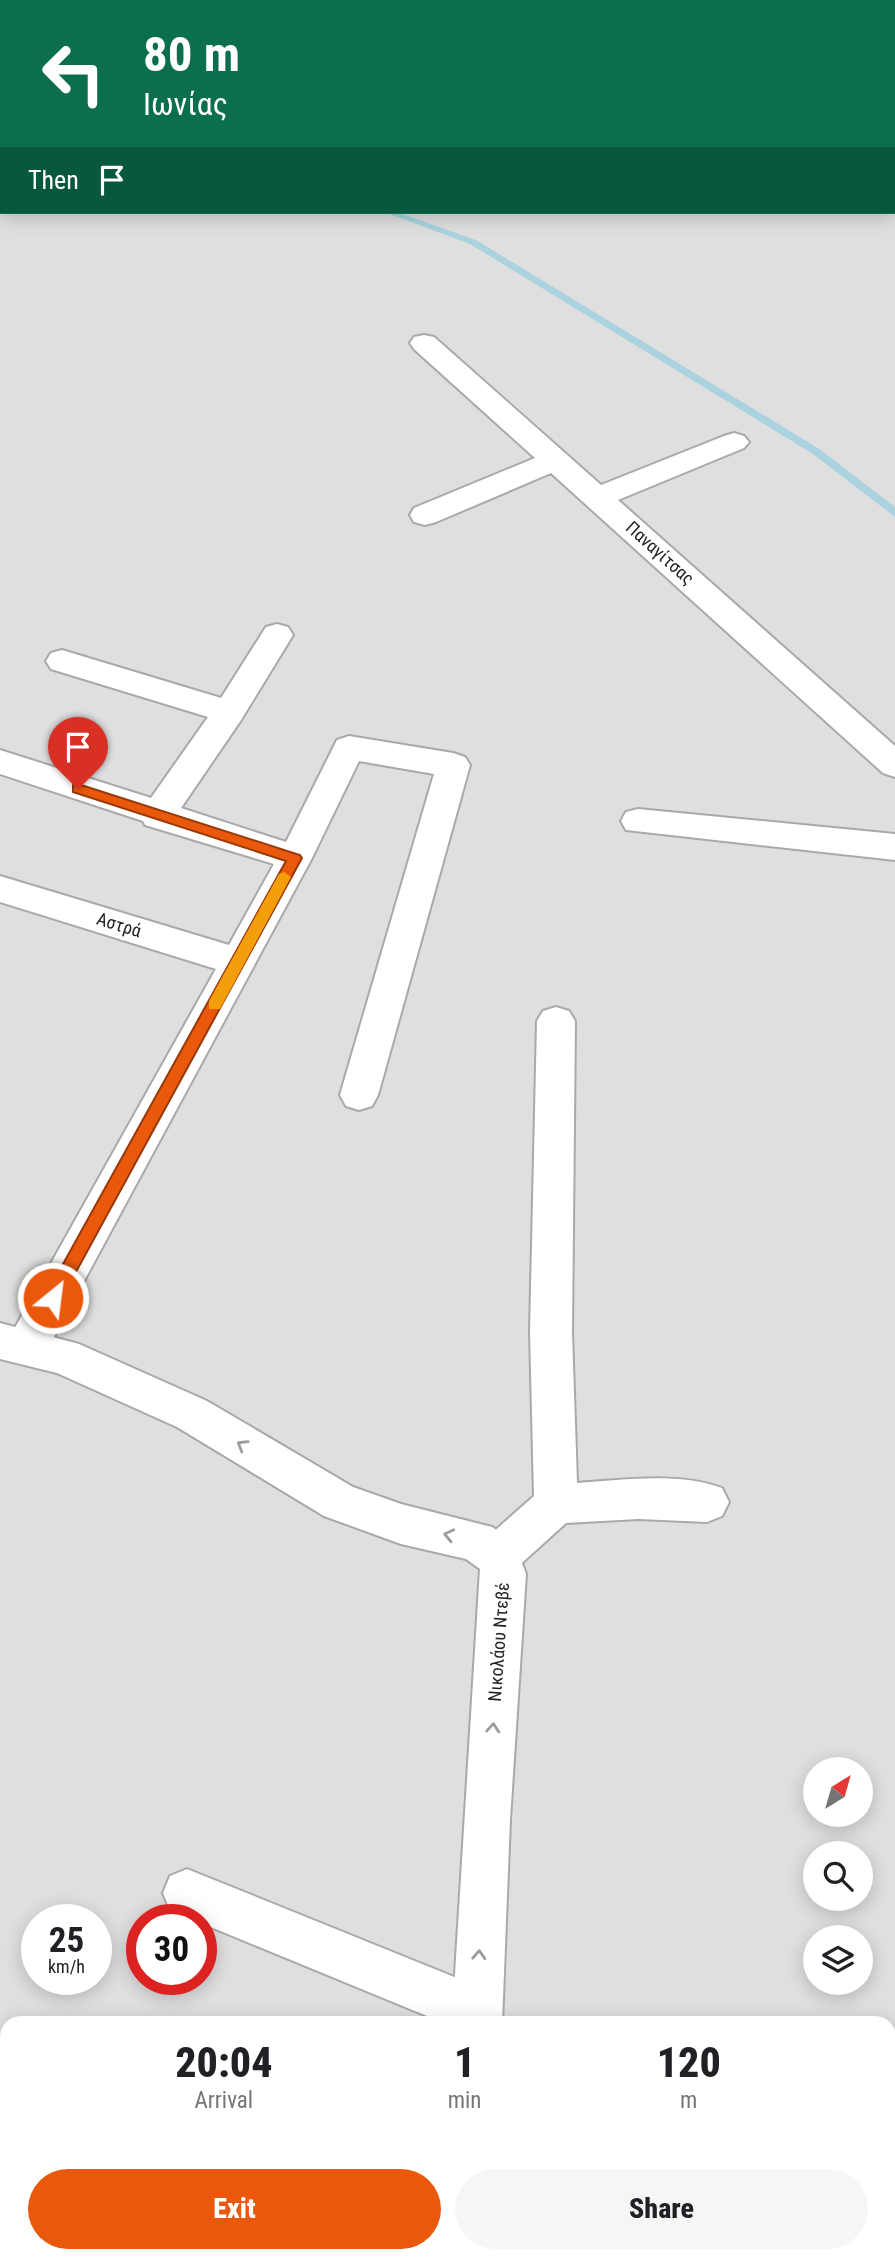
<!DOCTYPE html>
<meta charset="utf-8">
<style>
:root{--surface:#fff;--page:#f6f6f6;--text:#202124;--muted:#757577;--accent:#ea580c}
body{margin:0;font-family:"Roboto Condensed",sans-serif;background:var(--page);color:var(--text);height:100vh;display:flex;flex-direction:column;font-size:26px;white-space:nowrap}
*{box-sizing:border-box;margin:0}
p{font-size:23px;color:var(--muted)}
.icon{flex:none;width:38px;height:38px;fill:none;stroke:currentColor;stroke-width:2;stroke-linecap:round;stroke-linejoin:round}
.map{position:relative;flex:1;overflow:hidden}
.panel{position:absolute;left:0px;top:2016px;width:896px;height:247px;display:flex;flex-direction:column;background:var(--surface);border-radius:21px 21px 0 0;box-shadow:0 4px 18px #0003}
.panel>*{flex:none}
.top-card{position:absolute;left:0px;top:0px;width:896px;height:214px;box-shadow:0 4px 18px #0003;background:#0b6e4f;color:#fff;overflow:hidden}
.needle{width:46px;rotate:37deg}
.fabs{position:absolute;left:803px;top:1757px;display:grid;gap:14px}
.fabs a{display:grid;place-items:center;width:70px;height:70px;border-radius:50%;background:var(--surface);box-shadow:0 4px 18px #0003;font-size:35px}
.speed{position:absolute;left:21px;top:1904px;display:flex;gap:14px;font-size:35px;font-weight:700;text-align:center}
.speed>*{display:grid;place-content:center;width:91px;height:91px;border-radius:50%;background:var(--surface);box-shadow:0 4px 18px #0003;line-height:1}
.speed small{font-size:18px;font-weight:400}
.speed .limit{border:10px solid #d22;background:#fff;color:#111}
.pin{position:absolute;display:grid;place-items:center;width:60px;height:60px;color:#fff;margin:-72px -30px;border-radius:50% 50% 50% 0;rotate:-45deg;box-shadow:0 0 7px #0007}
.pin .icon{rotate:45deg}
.me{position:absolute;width:77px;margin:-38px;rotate:29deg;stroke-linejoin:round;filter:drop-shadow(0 0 5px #0008)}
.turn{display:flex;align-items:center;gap:24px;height:147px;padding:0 28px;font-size:32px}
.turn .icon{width:91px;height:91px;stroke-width:2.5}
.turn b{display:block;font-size:49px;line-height:60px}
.then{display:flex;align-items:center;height:66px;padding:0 28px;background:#0003;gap:14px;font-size:26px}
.eta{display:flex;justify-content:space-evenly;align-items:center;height:119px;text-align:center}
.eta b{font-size:42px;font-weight:800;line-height:49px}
.cta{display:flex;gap:14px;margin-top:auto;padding:14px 28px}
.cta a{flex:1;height:80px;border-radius:42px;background:var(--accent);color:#fff;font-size:28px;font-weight:800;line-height:80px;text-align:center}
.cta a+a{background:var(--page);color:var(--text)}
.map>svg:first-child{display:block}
.residential{fill:#e0dfdf;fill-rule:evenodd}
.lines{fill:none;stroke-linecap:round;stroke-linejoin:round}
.stream{fill:#aad3df;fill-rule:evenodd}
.service-casing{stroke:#a9a9a9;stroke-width:4}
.minor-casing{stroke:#a9a9a9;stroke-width:4}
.tertiary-casing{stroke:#a9a9a9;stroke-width:4}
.secondary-casing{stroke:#707d05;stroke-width:4}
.primary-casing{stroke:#a06b00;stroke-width:4}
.service{fill:#fff;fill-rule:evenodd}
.minor{fill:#fff;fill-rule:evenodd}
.tertiary{fill:#fff;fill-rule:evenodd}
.secondary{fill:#f7fabf;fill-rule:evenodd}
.primary{fill:#fcd6a4;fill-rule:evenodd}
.oneway{stroke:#9c9c9c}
.route{fill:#ea580c;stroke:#983908;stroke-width:2}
.slow{fill:#f59e0b}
.labels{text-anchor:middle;stroke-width:7;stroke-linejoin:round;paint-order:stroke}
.street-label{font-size:18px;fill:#222;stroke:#fff}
</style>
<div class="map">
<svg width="895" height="2262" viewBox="0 0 895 2262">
<rect width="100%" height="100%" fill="#f2efe9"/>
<path class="residential" d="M136,0H895V2262H0V19L2,212H894V2H127ZM816,1769H861V1815H816ZM816,1853H861V1899H816ZM37,1920H96V1979H37ZM142,1920H201V1979H142ZM816,1937H861V1983H816ZM7,2023H889V2256H7Z"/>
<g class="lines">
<path class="stream" d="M21,0H32L33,2H22Z
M384,212H397L476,240L821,450L895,507V517L813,454L470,244Z"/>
<defs>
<path id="service" d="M894,197H895V207H894Z"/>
<path id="minor" d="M274,0H298L299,2H275Z
M2,153V169L0,170V154Z
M424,335L434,337L601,485L724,436L734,433L744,436L749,442L744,448L618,500L895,746V777L883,773L551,473L436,522L425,525L414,522L410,515L414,508L535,458L414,349L410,343L414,337Z
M277,624L288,627L293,635L241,720L181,808L286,842L337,740L349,736L453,753L465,757L470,765L378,1095L372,1106L359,1110L346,1106L340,1095L434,774L359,761L312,858L42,1359L27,1364L12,1359L6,1346L12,1333L216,969L0,902V876L229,945L274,864L145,825L143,821L0,774V750L151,798L208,717L51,669L46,661L51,653L62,650L221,698L266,627Z
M638,809L895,834V860L626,830L621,821L626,812Z
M556,1007L569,1011L575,1021L572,1332L577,1483C623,1480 679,1472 722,1488L729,1502L722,1516L707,1522L638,1519L566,1523L514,1570L498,1576L482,1570L476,1556L482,1542L534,1496L530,1332L537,1021L543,1011Z
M187,1869L494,1993L501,2011L496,2023H444L201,1923V1920L170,1910L163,1893L170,1876Z"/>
<path id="tertiary" d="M0,24H2L0,39Z
M0,1323L79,1344L207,1401L353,1487L401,1504L492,1527L514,1542L526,1574L510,1820L502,2023H452L480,1569L466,1559L401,1544L324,1516L177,1427L57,1373L0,1359Z
M461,2256H515V2262H461Z"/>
<path id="secondary" d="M0,0L11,2H2V13Z
M61,0H92L59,2Z"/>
<path id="primary" d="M895,2192V2247L889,2249V2194Z
M815,2256H874L871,2262H812Z"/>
</defs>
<use href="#service" class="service-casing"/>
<use href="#minor" class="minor-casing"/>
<use href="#tertiary" class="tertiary-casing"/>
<use href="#secondary" class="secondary-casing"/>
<use href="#primary" class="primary-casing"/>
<use href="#service" class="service"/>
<use href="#minor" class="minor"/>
<use href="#tertiary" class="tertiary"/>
<use href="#secondary" class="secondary"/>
<use href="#primary" class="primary"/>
</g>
<defs><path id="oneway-chevron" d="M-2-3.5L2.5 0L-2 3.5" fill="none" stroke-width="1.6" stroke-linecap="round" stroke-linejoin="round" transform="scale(1.75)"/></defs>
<g class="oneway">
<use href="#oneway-chevron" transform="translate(242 1445) rotate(-149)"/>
<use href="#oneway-chevron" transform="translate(449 1535) rotate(-167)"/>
<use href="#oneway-chevron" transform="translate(493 1728) rotate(-86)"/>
<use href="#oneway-chevron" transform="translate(479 1955) rotate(-87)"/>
</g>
<path class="route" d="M78,784L300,855L302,858L59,1303H47L45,1298L47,1293L286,861L73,792V785Z"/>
<path class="slow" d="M284,872L291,877L220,1009H209V1001L279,874Z"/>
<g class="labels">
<g class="street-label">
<text transform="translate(660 553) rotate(42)" y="6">Παναγίτσας</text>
<text transform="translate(119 925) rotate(17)" y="6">Αστρά</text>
<text transform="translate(499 1642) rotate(-86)" y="6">Νικολάου Ντεβέ</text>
</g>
</g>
</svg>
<div class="fabs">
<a><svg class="needle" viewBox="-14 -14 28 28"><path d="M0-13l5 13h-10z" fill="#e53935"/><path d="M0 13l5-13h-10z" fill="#757577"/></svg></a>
<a><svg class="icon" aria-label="search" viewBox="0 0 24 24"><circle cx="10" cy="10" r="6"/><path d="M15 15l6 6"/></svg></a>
<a><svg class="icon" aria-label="layers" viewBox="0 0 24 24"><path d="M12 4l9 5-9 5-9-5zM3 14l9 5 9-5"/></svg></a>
</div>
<div class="speed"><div>25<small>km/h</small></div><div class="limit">30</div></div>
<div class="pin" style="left:78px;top:789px;background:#d93025"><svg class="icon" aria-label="arrive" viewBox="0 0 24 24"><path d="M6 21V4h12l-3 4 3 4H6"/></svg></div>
<svg class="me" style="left:53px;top:1298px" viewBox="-20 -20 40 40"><circle r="17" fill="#ea580c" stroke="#fff" stroke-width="3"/><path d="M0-11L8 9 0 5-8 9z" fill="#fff"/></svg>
<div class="top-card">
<div class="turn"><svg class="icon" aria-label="left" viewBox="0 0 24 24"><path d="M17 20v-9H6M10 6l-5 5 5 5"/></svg><div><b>80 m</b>Ιωνίας</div></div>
<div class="then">Then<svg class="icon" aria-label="arrive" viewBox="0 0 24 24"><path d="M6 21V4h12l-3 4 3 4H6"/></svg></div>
</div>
<section class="panel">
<div class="eta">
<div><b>20:04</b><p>Arrival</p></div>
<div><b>1</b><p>min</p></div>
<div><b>120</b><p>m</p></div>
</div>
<div class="cta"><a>Exit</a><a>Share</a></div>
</section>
</div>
